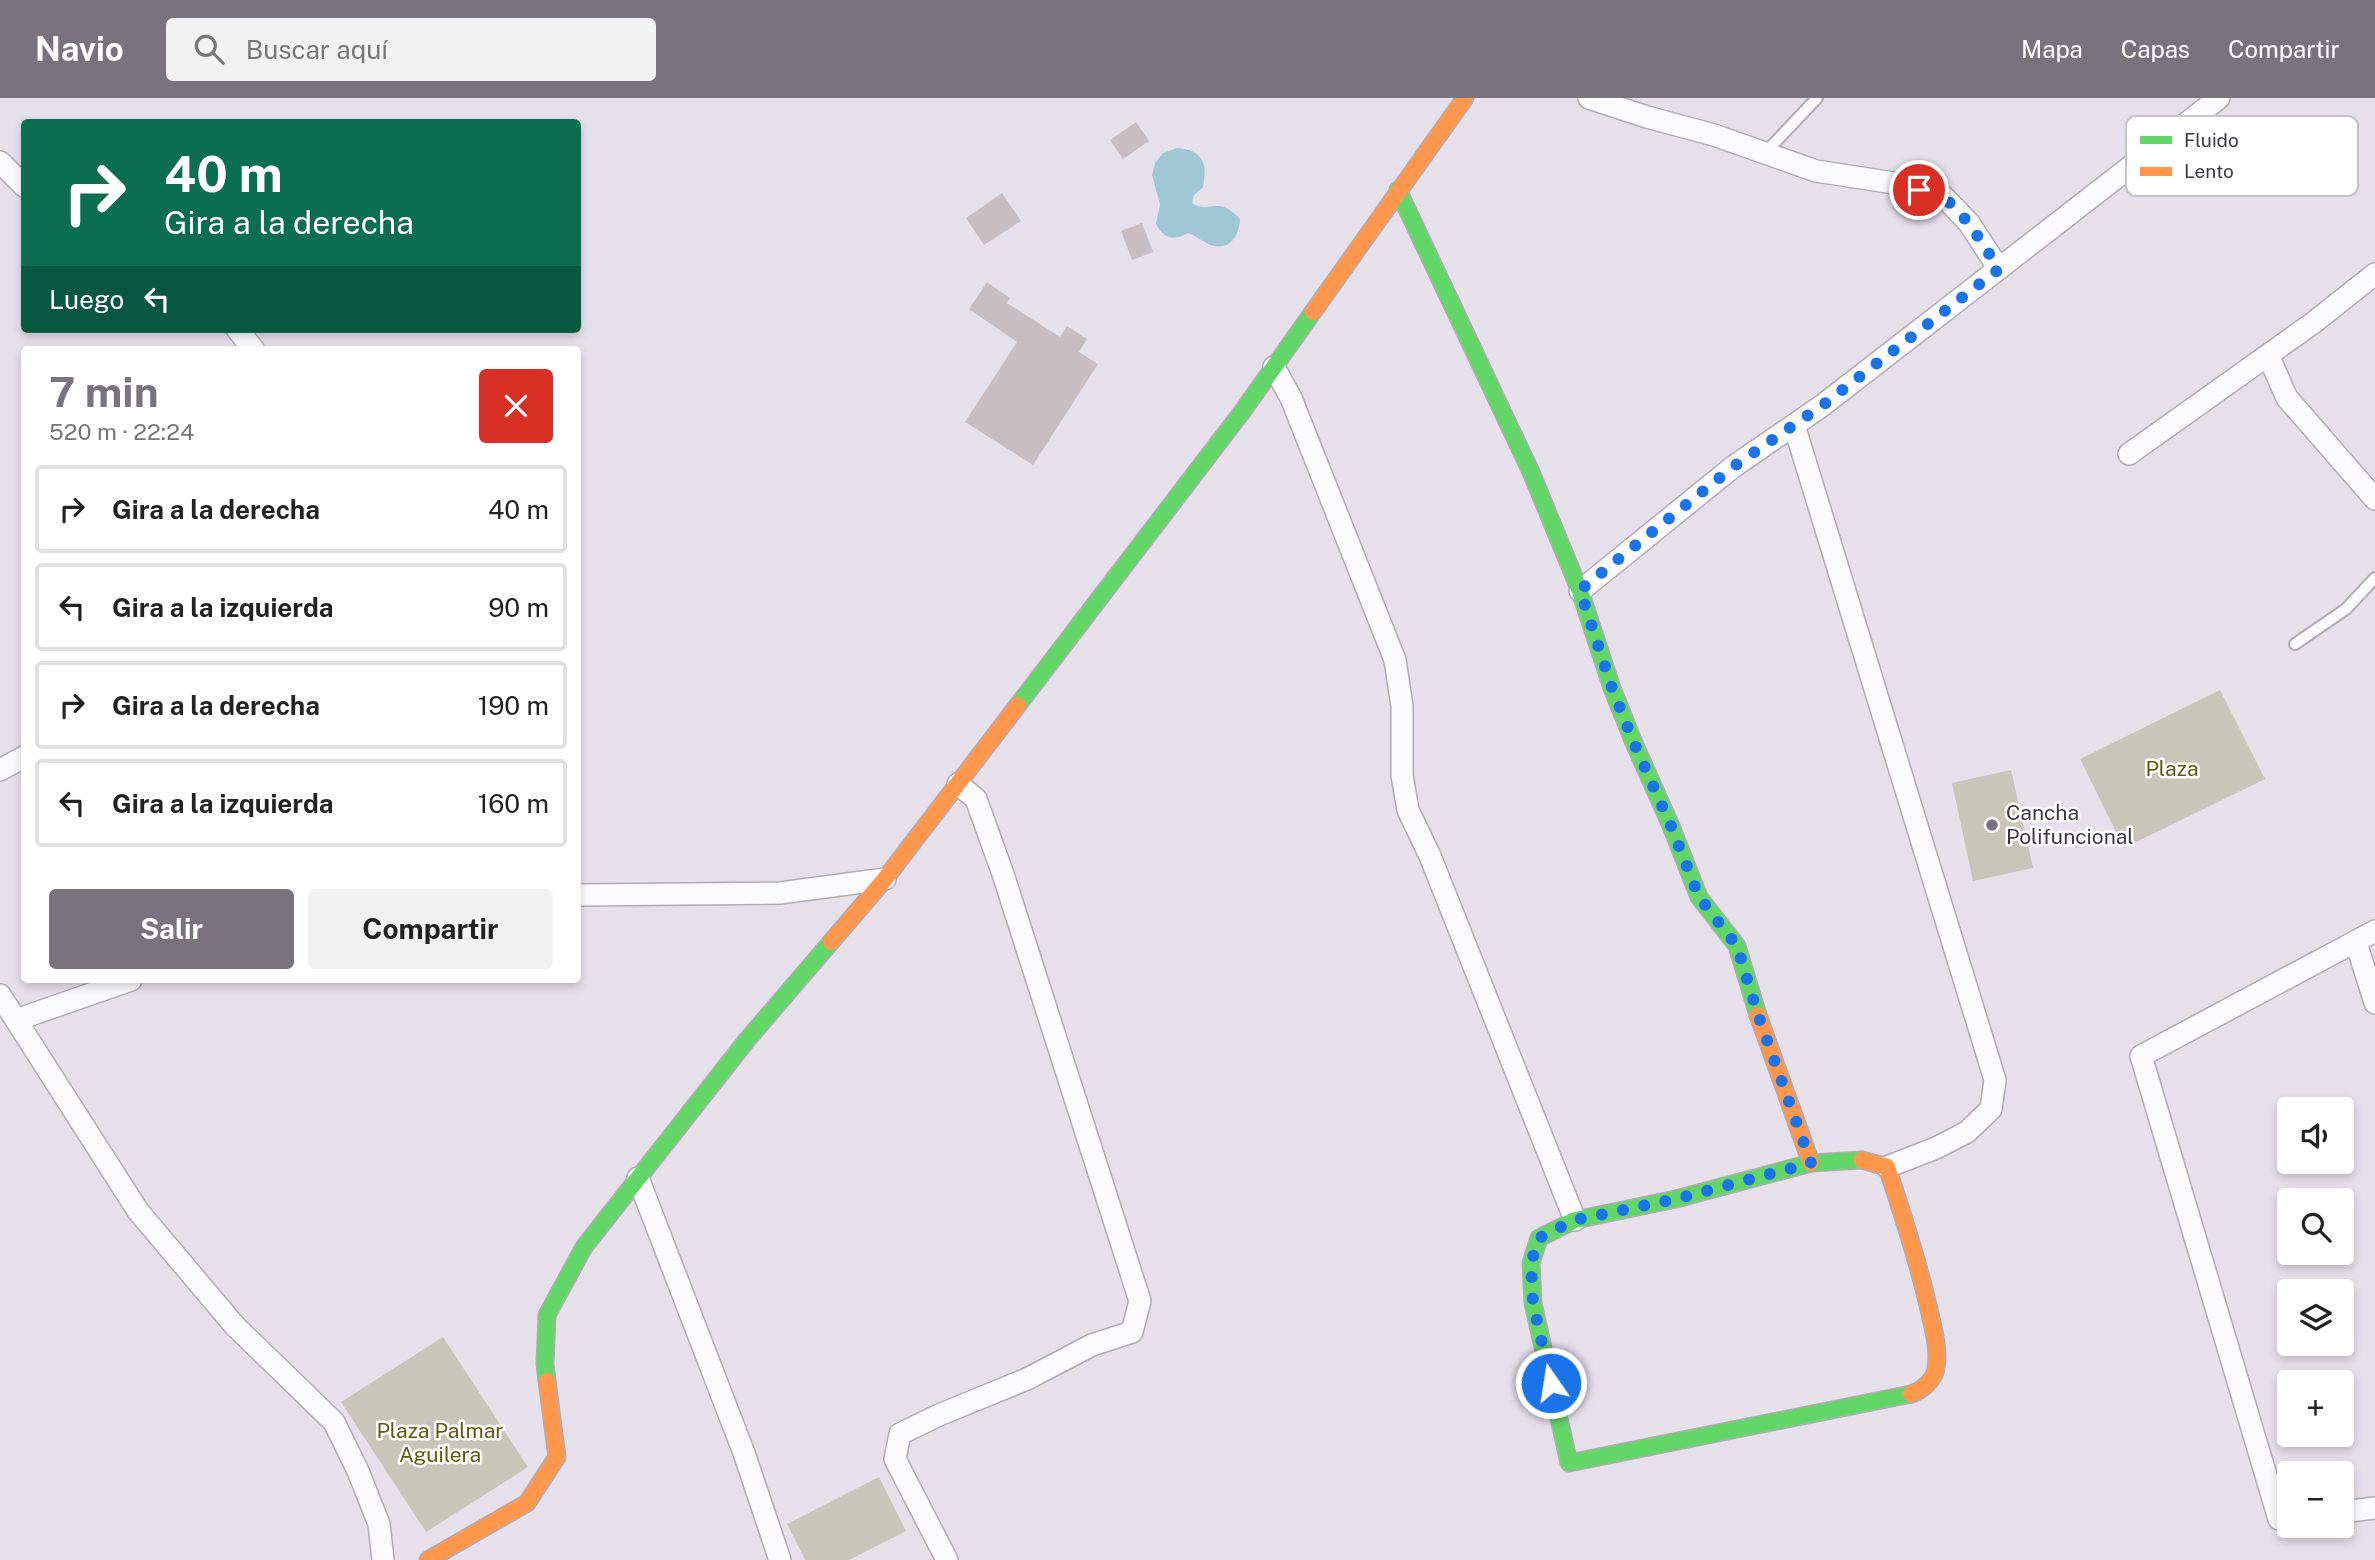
<!DOCTYPE html>
<html lang="es">
<meta charset="utf-8">
<style>
:root{--surface:#fff;--page:#f2f2f2;--text:#222;--muted:#767676;--line:#e0e0e0;--accent:#78737c}
body{margin:0;font-family:"Public Sans",sans-serif;background:var(--page);color:var(--text);height:100vh;display:flex;flex-direction:column;font-size:26px;white-space:nowrap}
*{box-sizing:border-box;margin:0}
p{font-size:23px;color:var(--muted)}
.icon{flex:none;width:38px;height:38px;fill:none;stroke:currentColor;stroke-width:2;stroke-linecap:round;stroke-linejoin:round}
.map{position:relative;flex:1;overflow:hidden}
.sheet{position:absolute;left:21px;top:248px;width:560px;height:637px;display:flex;flex-direction:column;background:var(--surface);border-radius:7px;box-shadow:0 4px 10px #0003}
.sheet>*{flex:none}
.guide{position:absolute;left:21px;top:21px;width:560px;height:214px;border-radius:7px;box-shadow:0 4px 10px #0003;background:#0b6e4f;color:#fff;overflow:hidden}
.controls{position:absolute;left:2277px;top:999px;display:grid;gap:14px}
.controls a{display:grid;place-items:center;width:77px;height:77px;border-radius:7px;background:var(--surface);box-shadow:0 4px 10px #0003;font-size:35px}
.pin{position:absolute;display:grid;place-items:center;width:60px;height:60px;color:#fff;margin:-30px;border:4px solid #fff;border-radius:50%;box-shadow:0 2px 7px #0007}
.me{position:absolute;width:77px;margin:-38px;rotate:347deg;stroke-linejoin:round;filter:drop-shadow(0 0 5px #0008)}
.turn{display:flex;align-items:center;gap:24px;height:147px;padding:0 28px;font-size:32px}
.turn .icon{width:91px;height:91px;stroke-width:2.5}
.turn b{display:block;font-size:49px;line-height:60px}
.then{display:flex;align-items:center;height:66px;padding:0 28px;background:#0003;gap:14px;font-size:26px}
.round{display:grid;place-items:center;flex:none;width:74px;height:74px;border-radius:7px;background:var(--page)}
.summary{display:flex;align-items:center;justify-content:space-between;height:119px;padding:0 28px}
h1{font-size:42px;font-weight:700;line-height:52px;color:var(--accent)}
.button{display:flex;gap:14px;margin-top:auto;padding:14px 28px}
.button a{flex:1;height:80px;border-radius:7px;background:var(--accent);color:#fff;font-size:28px;font-weight:700;line-height:80px;text-align:center}
.button a+a{background:var(--page);color:var(--text)}
ul{padding:0;list-style:none}
li{display:flex;align-items:center;gap:21px;height:88px;margin:0 14px 10px;padding:0 14px;border:4px solid var(--line);border-radius:7px}
li div{flex:1}
li b{display:block;font-size:26px}
li em{font-style:normal}
header{display:flex;align-items:center;gap:42px;box-sizing:border-box;height:98px;padding:0 35px;background:var(--accent);color:#fff}
header strong{font-size:33px}
nav{display:flex;gap:38px;margin-inline-start:auto;font-size:24px}
.search{width:490px;height:63px;background:var(--page);display:flex;align-items:center;gap:18px;box-sizing:border-box;padding:0 24px;border-radius:7px;color:var(--muted);font-size:26px}
.map>svg:first-child{display:block}
.green{fill:#c8c6b8}
.water{fill:#9fc6d5}
.building{fill:#c9bdc1}
.lines{fill:none;stroke-linecap:round;stroke-linejoin:round}
.lane-casing{stroke:#b0abb3;stroke-width:14}
.street-casing{stroke:#b0abb3;stroke-width:24}
.fast-casing{stroke:#b0abb3;stroke-width:19}
.slow-casing{stroke:#b0abb3;stroke-width:19}
.lane{stroke:#fbfafc;stroke-width:10}
.street{stroke:#fbfafc;stroke-width:21}
.fast{stroke:#63d668;stroke-width:16}
.slow{stroke:#ff974d;stroke-width:16}
.route{stroke:#1a73e8;stroke-width:12;stroke-dasharray:0 21.6}
.poi-dot{fill:#78737c;stroke:#fff;stroke-width:2.5}
.labels{text-anchor:middle;stroke-width:5;stroke-linejoin:round;paint-order:stroke}
.park-label{font-size:21px;fill:#5b5c0c;stroke:#fff}
.poi-label{font-size:21px;fill:#3c3840;stroke:#fff;text-anchor:start}
.key{fill:#fff;stroke:#c4c3c6;stroke-width:2}
.key-label{font-size:19px;fill:#3c3840}
</style>
<header>
<strong>Navio</strong>
<div class="search"><svg class="icon" aria-label="search" viewBox="0 0 24 24"><circle cx="10" cy="10" r="6"/><path d="M15 15l6 6"/></svg>Buscar aquí</div>
<nav><a>Mapa</a><a>Capas</a><a>Compartir</a></nav>
</header>
<div class="map">
<svg width="2375" height="1462" viewBox="0 0 2375 1462">
<rect width="100%" height="100%" fill="#e6e0eb"/>
<path class="green" d="M2220,592L2265,681L2124,750L2080,661Z
M2011,672L2033,770L1973,783L1952,685Z
M443,1239L528,1369L426,1434L341,1304Z
M879,1379L906,1433L849,1462H805L787,1426Z"/>
<path class="water" d="M1177,50C1203,52 1208,65 1203,89L1194,97L1192,105C1208,117 1218,96 1240,121C1239,143 1224,157 1203,143C1197,140 1194,137 1188,135C1173,143 1164,141 1156,126L1160,106L1152,77L1155,65L1163,55Z"/>
<path class="building" d="M1136,24L1149,43L1123,61L1110,42Z
M1002,95L1021,123L984,147L966,120Z
M1142,125L1153,154L1132,162L1121,133Z
M987,184L1010,200L1007,205L1060,239L1067,228L1087,241L1079,254L1098,266L1033,367L965,324L1017,244L969,211Z
M427,1322L444,1329L437,1345L420,1337Z"/>
<g class="lines">
<defs>
<path id="lane" d="M1766,54L1817,0
M2295,546L2346,511L2375,480"/>
<path id="street" d="M1589,0L1647,19L1714,37L1816,73L1894,85L1945,100L1969,125L1999,171
M0,64L24,88
M237,231L254,252
M2268,257L2287,300L2375,401
M1274,269L1291,300L1395,562L1402,608V677L1408,712L1430,758L1575,1122
M1794,327L1995,982L1991,1011L1967,1034L1936,1050L1887,1069
M2129,356L2313,225L2375,176
M1580,493L1733,369L1823,307L2219,0
M0,672L24,659
M578,797L780,795L885,781
M2356,844L2375,905
M0,897L138,1113L235,1228L334,1324L358,1373L379,1426L383,1462
M16,922L131,882
M638,1080L744,1355L780,1462
M2342,1414L2375,1410
M2289,1420L2279,1421L2141,958L2375,833
M947,1462L895,1361L900,1336L939,1317L1027,1281L1092,1247L1132,1234L1140,1203L1003,776L976,701L958,686"/>
<path id="fast" d="M1398,92L1531,374L1580,493L1612,590L1634,645L1671,728L1699,799L1737,848L1758,917
M1018,607L1242,314L1313,214
M1862,1062L1811,1065L1676,1101L1575,1122L1539,1140L1531,1165L1533,1205L1569,1365L1911,1296
M547,1283L545,1266L547,1217L584,1149L747,942L831,844"/>
<path id="slow" d="M1313,214L1465,0
M831,844L885,781L1018,607
M1758,917L1811,1065
M1862,1062L1887,1069C1903,1117 1919,1166 1930,1216C1934,1233 1939,1252 1936,1270C1935,1281 1922,1293 1911,1296
M428,1462L527,1405L557,1359L547,1283"/>
</defs>
<use href="#lane" class="lane-casing"/>
<use href="#street" class="street-casing"/>
<use href="#fast" class="fast-casing"/>
<use href="#slow" class="slow-casing"/>
<use href="#lane" class="lane"/>
<use href="#street" class="street"/>
<use href="#fast" class="fast"/>
<use href="#slow" class="slow"/>
</g>
<g class="lines">
<path class="route" d="M1551,1285L1533,1205L1531,1165L1539,1140L1575,1122L1676,1101L1811,1065L1758,917L1737,848L1699,799L1671,728L1634,645L1612,590L1580,492L1733,369L1823,307L1999,171L1969,125L1945,100L1919,92"/>
</g>
<circle class="poi-dot" cx="1992" cy="727" r="7"/>
<g class="labels">
<g class="park-label">
<text x="2172" y="678">Plaza</text>
<text x="440" y="1340">Plaza Palmar<tspan x="440" dy="24">Aguilera</tspan></text>
</g>
<g class="poi-label">
<text x="2006" y="722">Cancha<tspan x="2006" dy="24">Polifuncional</tspan></text>
</g>
</g>
<rect x="2126" y="18" width="232" height="80" rx="10" class="key"/>
<rect x="2140" y="38" width="32" height="8" fill="#63d668"/>
<rect x="2140" y="69" width="32" height="9" fill="#ff974d"/>
<g class="key-label">
<text x="2184" y="49">Fluido</text>
<text x="2184" y="80">Lento</text>
</g>
</svg>
<div class="controls">
<a><svg class="icon" aria-label="sound" viewBox="0 0 24 24"><path d="M4 9h4l5-4v14l-5-4H4zM17 9q2 3 0 6"/></svg></a>
<a><svg class="icon" aria-label="search" viewBox="0 0 24 24"><circle cx="10" cy="10" r="6"/><path d="M15 15l6 6"/></svg></a>
<a><svg class="icon" aria-label="layers" viewBox="0 0 24 24"><path d="M12 4l9 5-9 5-9-5zM3 14l9 5 9-5"/></svg></a>
<a>+</a>
<a>−</a>
</div>
<div class="pin" style="left:1919px;top:92px;background:#d93025"><svg class="icon" aria-label="arrive" viewBox="0 0 24 24"><path d="M6 21V4h12l-3 4 3 4H6"/></svg></div>
<svg class="me" style="left:1551px;top:1285px" viewBox="-20 -20 40 40"><circle r="17" fill="#1a73e8" stroke="#fff" stroke-width="3"/><path d="M0-11L8 9 0 5-8 9z" fill="#fff"/></svg>
<div class="guide">
<div class="turn"><svg class="icon" aria-label="right" viewBox="0 0 24 24"><path d="M7 20v-9h11M14 6l5 5-5 5"/></svg><div><b>40 m</b>Gira a la derecha</div></div>
<div class="then">Luego<svg class="icon" aria-label="left" viewBox="0 0 24 24"><path d="M17 20v-9H6M10 6l-5 5 5 5"/></svg></div>
</div>
<section class="sheet">
<div class="summary"><div><h1>7 min</h1><p>520 m · 22:24</p></div><a class="round" style="background:#d93025;color:#fff"><svg class="icon" aria-label="close" viewBox="0 0 24 24"><path d="M6 6l12 12M18 6L6 18"/></svg></a></div>
<ul>
<li><svg class="icon" aria-label="right" viewBox="0 0 24 24"><path d="M7 20v-9h11M14 6l5 5-5 5"/></svg><div><b>Gira a la derecha</b></div><em>40 m</em></li>
<li><svg class="icon" aria-label="left" viewBox="0 0 24 24"><path d="M17 20v-9H6M10 6l-5 5 5 5"/></svg><div><b>Gira a la izquierda</b></div><em>90 m</em></li>
<li><svg class="icon" aria-label="right" viewBox="0 0 24 24"><path d="M7 20v-9h11M14 6l5 5-5 5"/></svg><div><b>Gira a la derecha</b></div><em>190 m</em></li>
<li><svg class="icon" aria-label="left" viewBox="0 0 24 24"><path d="M17 20v-9H6M10 6l-5 5 5 5"/></svg><div><b>Gira a la izquierda</b></div><em>160 m</em></li>
</ul>
<div class="button"><a>Salir</a><a>Compartir</a></div>
</section>
</div>
